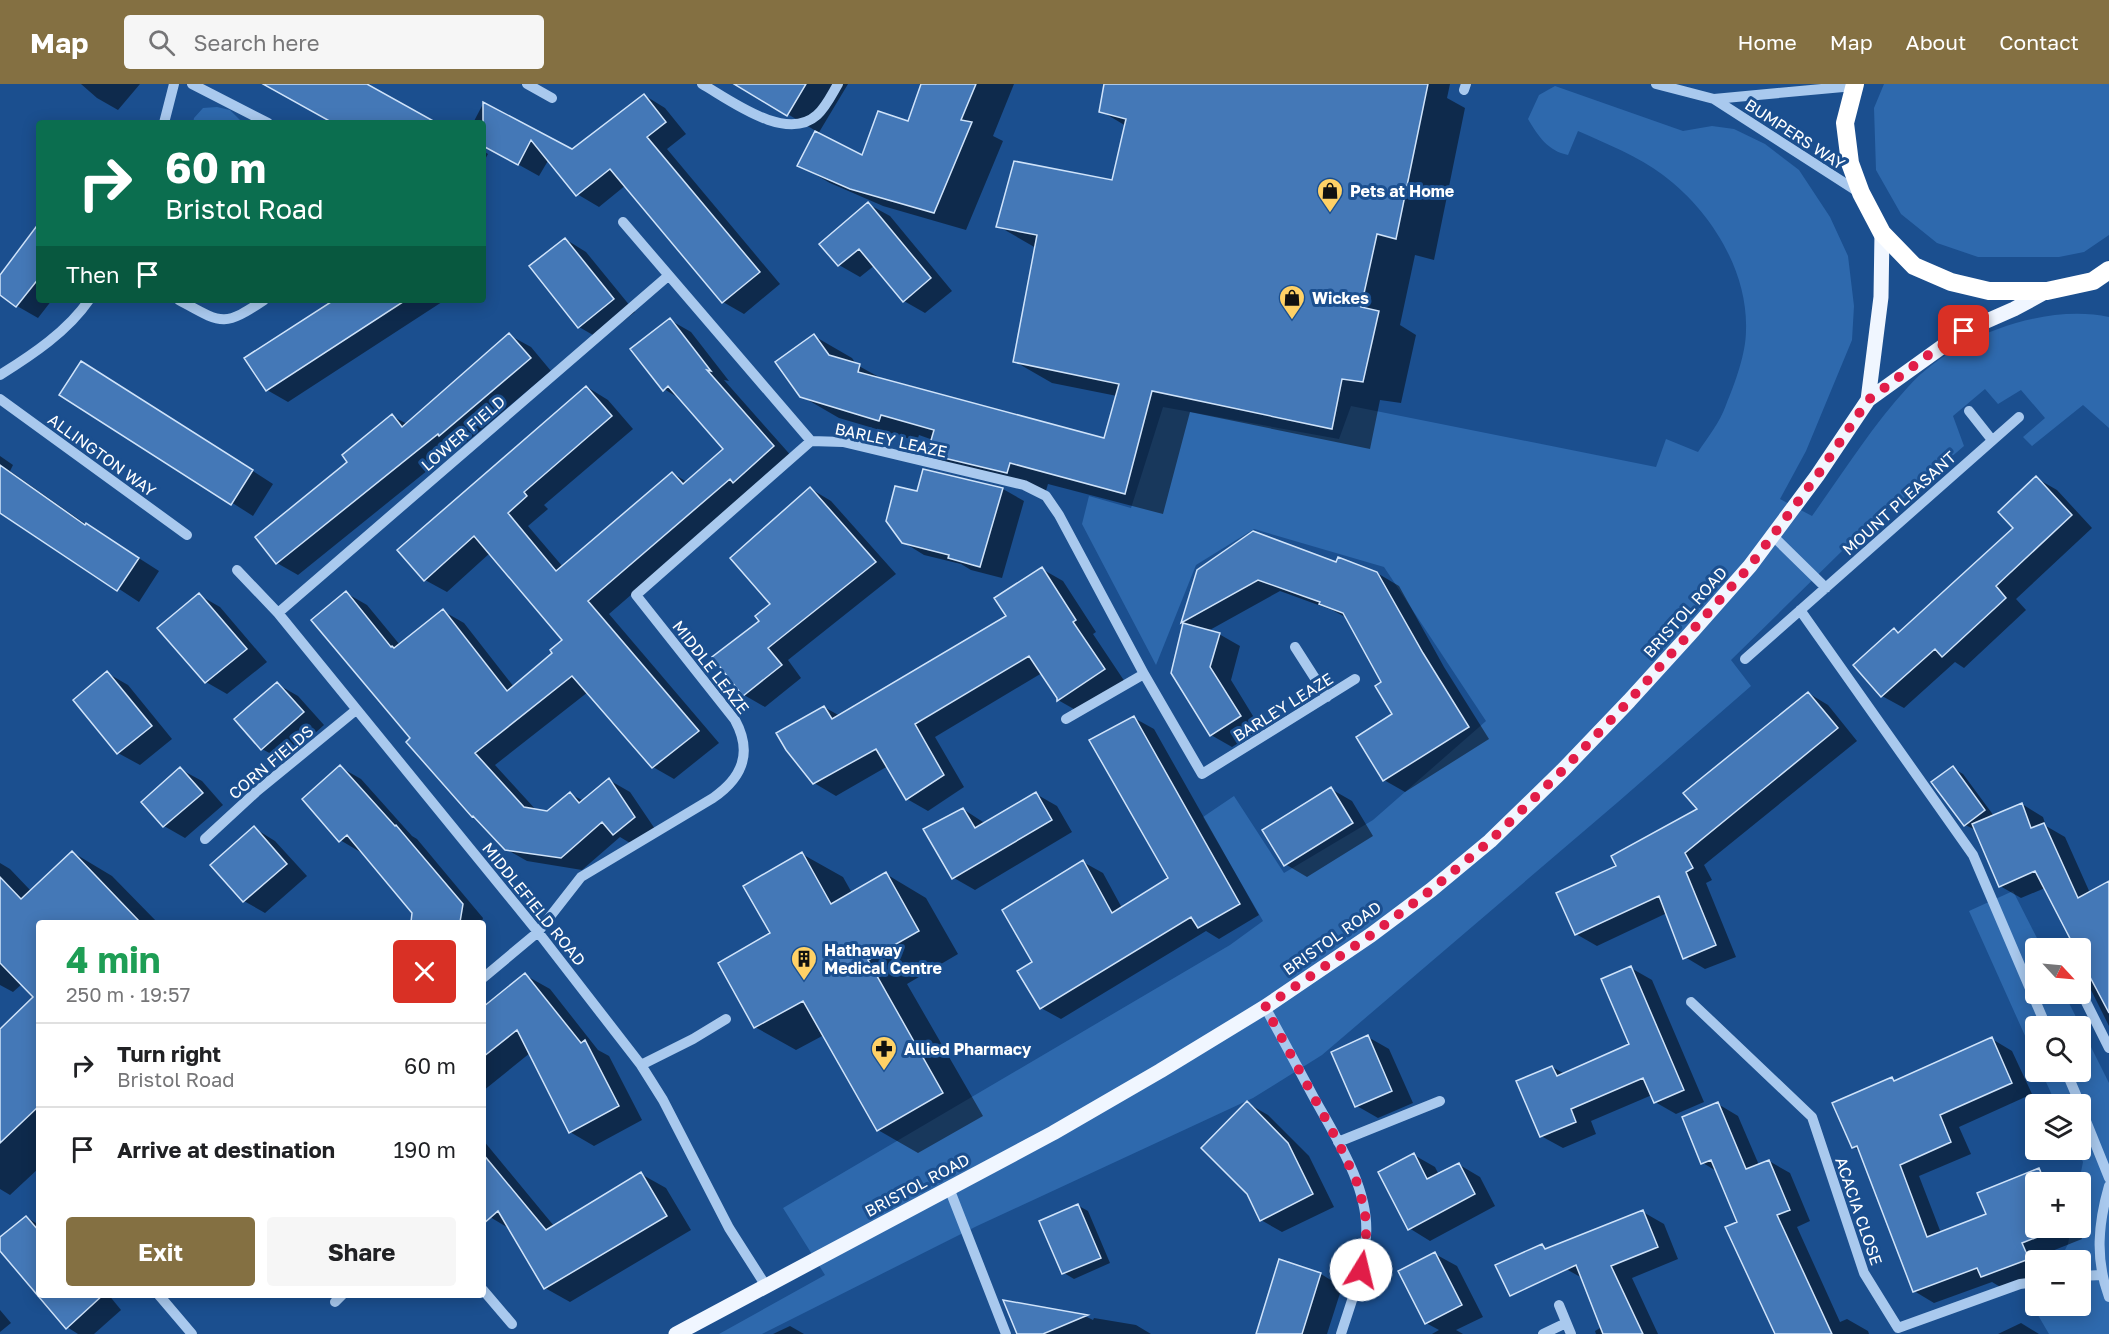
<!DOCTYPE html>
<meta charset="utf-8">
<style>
:root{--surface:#fff;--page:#f6f6f6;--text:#202124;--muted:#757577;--line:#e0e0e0;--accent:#847042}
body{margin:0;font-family:"Golos Text",sans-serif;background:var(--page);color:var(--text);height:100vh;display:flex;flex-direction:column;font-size:22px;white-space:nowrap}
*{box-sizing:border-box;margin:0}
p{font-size:20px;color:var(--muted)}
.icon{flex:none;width:33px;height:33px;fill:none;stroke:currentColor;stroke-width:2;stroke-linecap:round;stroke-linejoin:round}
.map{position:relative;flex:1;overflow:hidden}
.panel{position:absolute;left:36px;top:836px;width:450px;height:378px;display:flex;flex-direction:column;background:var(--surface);border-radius:6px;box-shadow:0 3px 15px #0003}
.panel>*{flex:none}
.banner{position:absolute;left:36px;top:36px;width:450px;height:183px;border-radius:6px;box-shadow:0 3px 15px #0003;background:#0b6e4f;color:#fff;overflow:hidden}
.needle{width:39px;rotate:116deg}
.controls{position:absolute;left:2025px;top:854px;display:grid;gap:12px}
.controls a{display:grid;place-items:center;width:66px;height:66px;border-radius:6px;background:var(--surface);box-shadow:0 3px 15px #0003;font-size:30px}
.pin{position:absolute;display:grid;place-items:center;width:51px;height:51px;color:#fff;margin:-26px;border-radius:12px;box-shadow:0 3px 9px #0006}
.me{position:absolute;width:66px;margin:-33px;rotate:9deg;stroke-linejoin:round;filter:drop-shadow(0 0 4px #0008)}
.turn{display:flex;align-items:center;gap:21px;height:126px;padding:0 30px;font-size:27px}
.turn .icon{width:78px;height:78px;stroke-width:2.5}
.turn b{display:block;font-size:42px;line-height:51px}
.then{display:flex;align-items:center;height:57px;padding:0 30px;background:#0003;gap:12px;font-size:22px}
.round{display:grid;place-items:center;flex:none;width:63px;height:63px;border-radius:6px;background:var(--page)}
.overview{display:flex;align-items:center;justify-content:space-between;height:102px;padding:0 30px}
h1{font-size:36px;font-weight:700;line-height:45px;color:#1e9e55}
.action{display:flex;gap:12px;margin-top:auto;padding:12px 30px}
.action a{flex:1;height:69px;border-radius:6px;background:var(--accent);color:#fff;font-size:24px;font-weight:700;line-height:69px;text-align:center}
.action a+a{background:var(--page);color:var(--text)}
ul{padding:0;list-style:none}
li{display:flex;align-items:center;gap:18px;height:84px;padding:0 30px;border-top:2px solid var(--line)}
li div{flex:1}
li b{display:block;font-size:22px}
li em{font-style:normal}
header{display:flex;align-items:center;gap:36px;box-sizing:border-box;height:84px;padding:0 30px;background:var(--accent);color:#fff}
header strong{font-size:28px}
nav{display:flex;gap:33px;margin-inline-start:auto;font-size:21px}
.search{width:420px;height:54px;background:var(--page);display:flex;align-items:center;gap:15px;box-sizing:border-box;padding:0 21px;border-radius:6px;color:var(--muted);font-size:22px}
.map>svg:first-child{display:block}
.green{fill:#2e69ad}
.shadow{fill:#0007}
.building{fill:#4478b7;stroke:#cfe3fa;stroke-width:1.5}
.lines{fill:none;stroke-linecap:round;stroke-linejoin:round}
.minor{stroke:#a9c9ee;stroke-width:10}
.major{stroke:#f0f6ff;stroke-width:15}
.highway{stroke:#fff;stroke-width:18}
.route{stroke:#e11d48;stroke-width:10;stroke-dasharray:0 18}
.labels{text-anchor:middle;stroke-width:6;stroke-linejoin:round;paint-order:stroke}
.street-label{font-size:16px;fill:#fff;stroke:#1b4f8f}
.poi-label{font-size:16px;font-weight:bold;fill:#fff;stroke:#1b4f8f;text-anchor:start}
</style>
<header>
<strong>Map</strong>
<div class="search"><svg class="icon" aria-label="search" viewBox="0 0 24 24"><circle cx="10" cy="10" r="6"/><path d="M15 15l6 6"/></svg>Search here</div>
<nav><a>Home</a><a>Map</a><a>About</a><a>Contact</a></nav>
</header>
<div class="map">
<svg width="2109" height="1250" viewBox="0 0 2109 1250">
<rect width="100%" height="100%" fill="#1b4f8f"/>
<path class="green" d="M1884,0H2109V151L2084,168L2059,173H1978L1937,159L1901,130L1876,86L1874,24Z
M1555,2L1683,47L1712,42L1734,45L1765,60L1799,86L1830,133L1848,172L1854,222L1852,256L1806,367L1780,415L1812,432C1843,389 1872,342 1908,303C1953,253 2043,219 2109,233V344L2083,321L2032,362L2023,353L2045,334L2021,306L1998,320L1985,305L1953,332L1964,362L1841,468L1731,576L1751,602L1618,718L1322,971L1253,1014L977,1142L762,1250H719L825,1191L783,1124L1230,861L1263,837L1203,733L1234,712L1284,789L1373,736L1486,637L1384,483L1254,445L1196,481L1156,581L1082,440L1089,412L1131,424L1163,323L1339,355L1351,322L1656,383L1666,355L1698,368C1708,353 1720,338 1726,321C1735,299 1746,270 1746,246C1748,186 1710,126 1663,91C1638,72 1607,60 1578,47L1568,71C1548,67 1538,52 1528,35L1539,11Z
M217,23L230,26L243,39H193L194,34L203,24Z
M2013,807L2042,864H2036V909H2064L2109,999V1250H2049L2035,1226L2037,1221H2080V1176H2060L2068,1160L2071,1143H2080L2079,1098L2083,1078L2077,1065H2080V1020H2056L2041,987H2080V942H2036L2035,974L1969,827Z"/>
<path class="shadow" d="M81,0H140L118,26L97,14Z
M737,0H848L818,50L863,73L909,39L922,0H1014L993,52L1003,57L966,146L883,122L830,99L799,81L816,47Z
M1106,0H1450L1447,14L1465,24L1434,176L1415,171L1400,241L1416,251L1401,319L1380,316L1370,365L1190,328L1163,430L1048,400L1045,410L967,392L929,370L933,356L919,351L917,357L839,334L801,312L814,252L852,274L857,281L888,298L1105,356L1117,312L1052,299L1014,277L1036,164L998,142L1114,98L1126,42L1101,27Z
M644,11L665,24L686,50L667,65L780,200L744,230L723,218L626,101L599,123L577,110L549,75L539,92L483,61V39H473L483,20L572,66Z
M483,67L488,70L483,79Z
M868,120L890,132L952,207L925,229L904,217L875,181L860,193L839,181Z
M39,135V216H52L38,234L17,222L0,209V193L35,147Z
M565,155L586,168L635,228L600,255L579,243L531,183Z
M337,216H445L288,318L267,306Z
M670,236L691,248L729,297L724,296L794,375L751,407L609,530L719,659L674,695L653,683L588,608L495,681L537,727L548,729L570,710L584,717L609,696L630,708L655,745L635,762L620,753L582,786L527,777L506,765L412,654L346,509L367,521L400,561L443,527L464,539L514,603L555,569L564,556L490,469L447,508L425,496L399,467L587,303L608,316L633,345L544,421L548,425L528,442L563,483L672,389L687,398L725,365L682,316L664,305Z
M509,251L531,263L551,287L461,363L459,361L298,491L277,479L349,378L392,332L407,340Z
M103,291L273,400L253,432L61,310Z
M0,372L13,381L10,387L87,441L159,487L139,518L0,427Z
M2036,394L2057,406L2092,444L2016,515L2026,526L1964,584L1955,578L1904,624L1882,612L1894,546L1900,549L2015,444Z
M811,405L831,417L896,490L788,576L801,594L765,623L744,611Z
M1003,405L1024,417L1002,494L971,486L961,480L924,471L903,458L918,409Z
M1336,480L1377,489L1399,502L1444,583L1489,655L1405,708L1384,696L1394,630L1383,599L1347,534L1332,526L1280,507L1208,547L1219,550L1240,562L1231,596L1261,645L1232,663L1211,651L1172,589L1185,539L1182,538L1198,487Z
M1042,485L1063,497L1096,548L1093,550L1125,598L1079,628L1058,616V613L1042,589L935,653L964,703L928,727L907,715L888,682L836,712L814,699L787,665L824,623L840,632L1008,533Z
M199,511L220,523L267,578L227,610L206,598Z
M107,589L128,601L172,655L140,681L118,669Z
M277,600L298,612L324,641L284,677L262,665L237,635Z
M1808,609L1828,621L1857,657L1704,781L1712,796L1706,799L1736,873L1705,885L1685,873L1667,829L1597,862L1576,850L1618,783L1699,726Z
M1134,634L1154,645L1259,831L1219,855L1206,847L1061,935L1041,924L1034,878L1083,778L1103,789L1122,824L1170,795Z
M340,683L361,695L412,752L417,755L483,834L482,838H413L414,828L363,767L362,769L340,756Z
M1953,684L1963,690L1994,732L2022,720L2043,733L2046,742L2065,753L2090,809L2109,798V942L2083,890L2089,887L2080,864H2077L2045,804L2021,814L2000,802L1976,746L1965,741Z
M180,685L202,697L223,721L185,754L164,742L143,718Z
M1331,705L1352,717L1373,752L1307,793L1285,780Z
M1036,710L1057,722L1072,748L975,806L954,794L963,725L986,740Z
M254,744L275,757L307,792L265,829L244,817L212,781Z
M72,768L112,792L157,838H39V1084L10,1111L0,1105V947L35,914L22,900L13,908L0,901V779L10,785L31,807Z
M802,770L843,793L852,809L886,790L926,814L958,870L907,900L983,1032L918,1069L878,1046L824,951L796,966L755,943L772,850Z
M1631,884L1652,896L1704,1018L1676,1030L1655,1018L1652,1011L1591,1037L1596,1050L1563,1064L1541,1052L1552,983L1565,990L1631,961Z
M525,891L550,905L598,966L609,972L642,1036L594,1062L570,1048L530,969L483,1007V925Z
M1368,953L1389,965L1413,1019L1378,1034L1357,1022Z
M1992,955L2012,967L2032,1010L1959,1043L1971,1070L1919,1092L1941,1149L1988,1131L2039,1086L2060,1098H2036V1143H2077L2082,1155L2042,1171L2044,1176H2036V1191L2002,1204L1992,1198L1934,1219L1914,1207L1860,1067L1853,1063L1892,995L1897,998Z
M1247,1019L1268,1031L1309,1072L1334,1123L1282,1148L1261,1136Z
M1718,1020L1738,1032L1759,1081L1769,1077L1790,1089L1810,1137L1797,1143L1840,1238L1847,1235L1868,1247L1869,1250H1777L1739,1139L1718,1088L1703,1079Z
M483,1056L554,1142L641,1090L666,1104L691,1146L570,1218L545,1204L510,1145L490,1133L483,1125Z
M1414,1071L1435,1083L1439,1091L1458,1080L1480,1093L1495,1122L1430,1157L1409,1144Z
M1077,1121L1088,1127L1110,1179L1074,1195L1064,1189L1041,1138Z
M1643,1128L1664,1140L1678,1175L1632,1194L1658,1250H1596L1595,1247L1602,1243L1584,1195L1566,1185Z
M26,1133L39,1141V1210H108L121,1226L94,1250H78L67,1243L0,1164V1155Z
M1435,1170L1457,1182L1483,1233L1456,1246L1463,1250H1432L1439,1246L1426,1239Z
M1280,1177L1321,1190L1342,1203L1327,1250H1257Z
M1006,1218L1087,1233L1093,1236L1094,1234L1136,1241L1151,1250H1019Z
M0,1226L11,1239L0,1248Z
M2021,1239L2039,1250H1998Z
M790,1242L804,1250H773Z"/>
<path class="building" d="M263,0H367L437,39H333Z
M734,0H806L787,32Z
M921,0H976L961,36L972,38L934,129L850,105L797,82L815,47L862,71L878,27L908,37Z
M1104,0H1428L1396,155L1377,150L1361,223L1379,227L1363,298L1342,295L1332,345L1152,307L1125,410L1010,379L1007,389L927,370L934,346L881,331L879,337L800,313L775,278L814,250L829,271L860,280L858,288L1104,354L1119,300L1013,278L1037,151L996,143L1014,77L1112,96L1126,35L1099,28Z
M644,10L666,38L647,53L760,188L722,219L610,85L576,112L531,56L518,81L483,62V18L572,65Z
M868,118L931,194L903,218L859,165L838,182L819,160Z
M39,139V194L16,223L0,211V191Z
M565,154L614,215L578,244L529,182Z
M334,216H406L266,307L244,274Z
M670,234L711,287L707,286L774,362L733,399L730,395L588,517L699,647L652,684L572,592L475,669L524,723L547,727L570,708L579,719L609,694L635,733L613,751L602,738L561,774L505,766L473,732L472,733L406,658L410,654L311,536L346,507L391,563L392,562L394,564L443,525L507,607L552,569L550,566L562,556L474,452L424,497L397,466L586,302L612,332L524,408L527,412L508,429L556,487L672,388L683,400L723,365L668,302L663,307L630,265Z
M509,249L531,274L439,352L438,350L276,480L255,453L347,378L342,371L392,330L402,343Z
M81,277L253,386L231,421L59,311Z
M0,381L85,441L86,439L139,474L117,507L0,429Z
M923,385L1003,404L980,483L948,474L949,471L902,459L886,437L895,402L917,407Z
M2036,392L2072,431L1996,502L2006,514L1942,573L1935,565L1881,613L1853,581L1894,544L1898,549L2013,444L1998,428Z
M810,403L876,478L768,564L782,581L743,612L712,573L759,537L755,532L770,520L730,474Z
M1253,447L1336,478L1338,473L1377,488L1423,569L1469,643L1383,697L1356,653L1392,630L1375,602L1381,598L1343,529L1319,520L1320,518L1258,496L1181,539L1197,486Z
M1042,483L1076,536L1073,538L1105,585L1057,617V614L1029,572L915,640L944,691L906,716L876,665L813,700L786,666L776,649L824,622L832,635L1006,532L994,514Z
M199,509L247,565L205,599L157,544Z
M1183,539L1220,549L1210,583L1241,632L1210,652L1171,589Z
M107,587L152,642L117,670L73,616Z
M277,598L304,628L261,666L234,635Z
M1808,608L1838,644L1685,769L1693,784L1686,788L1716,861L1683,875L1659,812L1575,851L1556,809L1616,782L1611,772L1697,725L1683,709Z
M1134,632L1240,820L1198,844L1191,833L1040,925L1017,887L1032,878L1002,826L1083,776L1112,829L1168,794L1089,656Z
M340,681L395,742L396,741L463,820L460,838H411L412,829L347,751L339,758L302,715Z
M1953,682L1985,726L1964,742L1931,698Z
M180,683L203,709L163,743L141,718Z
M1331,703L1353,739L1284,782L1262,746Z
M1036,708L1052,736L952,795L923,745L963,724L975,744Z
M2022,719L2031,744L2044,739L2078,814L2109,797V929L2080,874V864H2075L2035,787L1999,803L1972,740Z
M254,742L287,780L243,818L210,781Z
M72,767L140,838H39V1022L0,1059V945L33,913L0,879V793L21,815Z
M802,768L831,820L886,788L919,847L868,876L943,1009L877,1047L803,917L754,944L718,879L770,849L743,802Z
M1631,882L1684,1006L1654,1019L1643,994L1571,1025L1576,1038L1540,1053L1516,997L1552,982L1557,992L1629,960L1601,895Z
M525,889L581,959L585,956L619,1022L569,1049L517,946L483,973V923Z
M1368,951L1392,1007L1355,1023L1331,968Z
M1992,953L2012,999L1940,1031L1951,1058L1900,1081L1927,1153L1986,1130L1977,1109L2039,1084L2045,1098H2036V1143H2063L2022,1159L2029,1175L1981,1193L1977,1184L1913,1208L1857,1062L1852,1064L1832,1019L1892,993L1894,997Z
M1247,1017L1288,1059L1313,1110L1260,1137L1247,1110L1201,1064Z
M1718,1018L1746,1085L1769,1076L1790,1126L1777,1131L1832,1250H1775L1725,1143L1737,1138L1711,1076L1701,1080L1682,1033Z
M1414,1069L1427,1095L1459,1079L1475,1110L1408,1146L1378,1088Z
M483,1070L546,1146L641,1088L667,1132L544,1205L498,1127L483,1140Z
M1078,1120L1101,1174L1062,1190L1039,1137Z
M1643,1126L1658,1163L1611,1182L1643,1250H1603L1576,1181L1510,1212L1495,1181L1542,1160L1545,1165Z
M26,1132L39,1147V1210H104L66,1245L0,1167V1153Z
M1435,1168L1462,1221L1425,1240L1398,1187Z
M1279,1175L1321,1189L1302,1250H1256Z
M1003,1216L1088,1231L1043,1250H1017Z"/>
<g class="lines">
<path class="minor" d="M192,0L268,39
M527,0L552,14
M702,0C730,16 786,59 817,31C826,23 832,10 838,0
M1656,0L1714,15L1860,109
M1464,6L1466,0
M1714,15L1854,2
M164,39L174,0
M623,138L811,357L843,358L1024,401L1046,412L1059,431L1144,590L1066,635
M179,216C221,239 223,244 264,216
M0,291C32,271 68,247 89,216
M0,315L187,451
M1969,327L1992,356
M1772,451L1826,504
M237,486L278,529L538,848L641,981L663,1016L729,1144L766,1202
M1800,526L1973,771L2046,942
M278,529L668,192
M1295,563L1327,613
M1745,575L2019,333
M1144,590L1202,690L1355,595
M205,755L256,708L356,626
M483,894L538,848L581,793L713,714C742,694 753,669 735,636L636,511L811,357
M2080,906L2109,964
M1691,918L1812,1033L1864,1189L1898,1244L2020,1200L2036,1198
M1265,923C1281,952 1297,982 1313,1012C1335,1052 1370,1105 1366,1152C1364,1186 1351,1218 1341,1250
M641,981L693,955L726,935
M2066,987L2080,1020
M2080,1022L2109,1094
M1338,1058L1440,1017
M2109,1102C2098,1140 2095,1175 2109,1213
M949,1104L1006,1250
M2080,1192L2102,1191
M483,1206L512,1240
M158,1210L192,1250
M335,1218L343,1210
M1559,1221L1571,1250
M1543,1250L1566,1239"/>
<path class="major" d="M1868,316L1881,213L1882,149
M676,1250L1053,1049L1160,987L1265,923L1371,851L1431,806L1490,757L1562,687L1629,617L1690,550L1750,482L1817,392L1868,316L1964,247L2014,225L2047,207"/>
<path class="highway" d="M1855,0L1845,39L1850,79L1861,109L1882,149L1914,182L1951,198L1989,207H2047L2093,197L2109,186"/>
</g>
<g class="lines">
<path class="route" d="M1361,1186L1366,1151L1365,1127L1356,1096L1338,1058L1265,923L1371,851L1431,806L1490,757L1562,687L1629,617L1750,482L1817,392L1868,316L1935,266L1964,247"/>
</g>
<defs>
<symbol id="shop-pin" viewBox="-11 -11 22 30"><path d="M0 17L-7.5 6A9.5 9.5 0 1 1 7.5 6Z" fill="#ffd166" stroke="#1b4f8f"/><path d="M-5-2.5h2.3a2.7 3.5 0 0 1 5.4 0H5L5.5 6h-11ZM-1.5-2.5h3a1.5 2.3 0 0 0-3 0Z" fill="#111"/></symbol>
<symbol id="building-pin" viewBox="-11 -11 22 30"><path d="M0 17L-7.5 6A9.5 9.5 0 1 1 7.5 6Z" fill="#ffd166" stroke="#1b4f8f"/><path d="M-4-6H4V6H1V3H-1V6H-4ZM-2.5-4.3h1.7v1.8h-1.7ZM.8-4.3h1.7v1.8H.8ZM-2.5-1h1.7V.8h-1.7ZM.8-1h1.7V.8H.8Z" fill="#111"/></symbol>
<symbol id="pharmacy-pin" viewBox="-11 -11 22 30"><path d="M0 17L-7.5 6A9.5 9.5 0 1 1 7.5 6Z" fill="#ffd166" stroke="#1b4f8f"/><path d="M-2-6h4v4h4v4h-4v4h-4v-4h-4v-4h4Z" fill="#111"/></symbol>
</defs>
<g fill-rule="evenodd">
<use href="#shop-pin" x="1315" y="92" width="30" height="40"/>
<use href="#shop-pin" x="1277" y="199" width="30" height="40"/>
<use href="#building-pin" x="789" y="860" width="30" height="40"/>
<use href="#pharmacy-pin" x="869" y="950" width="30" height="40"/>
</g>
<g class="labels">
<g class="street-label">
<text transform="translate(1795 50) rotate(33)" y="6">BUMPERS WAY</text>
<text transform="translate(463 349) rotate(-41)" y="6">LOWER FIELD</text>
<text transform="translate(891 356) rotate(12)" y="6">BARLEY LEAZE</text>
<text transform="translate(102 371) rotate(36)" y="6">ALLINGTON WAY</text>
<text transform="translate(1899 419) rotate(-42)" y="6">MOUNT PLEASANT</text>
<text transform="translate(1685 528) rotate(-48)" y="6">BRISTOL ROAD</text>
<text transform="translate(711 583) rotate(52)" y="6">MIDDLE LEAZE</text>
<text transform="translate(1283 623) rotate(-32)" y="6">BARLEY LEAZE</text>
<text transform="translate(271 678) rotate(-40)" y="6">CORN FIELDS</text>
<text transform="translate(534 820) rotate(51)" y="6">MIDDLEFIELD ROAD</text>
<text transform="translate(1332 854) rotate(-35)" y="6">BRISTOL ROAD</text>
<text transform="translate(917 1101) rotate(-28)" y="6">BRISTOL ROAD</text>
<text transform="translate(1859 1127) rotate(71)" y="6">ACACIA CLOSE</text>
</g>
<g class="poi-label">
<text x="1350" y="113">Pets at Home</text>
<text x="1312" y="220">Wickes</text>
<text x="824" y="872">Hathaway<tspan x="824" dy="18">Medical Centre</tspan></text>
<text x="904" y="971">Allied Pharmacy</text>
</g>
</g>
</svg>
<div class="controls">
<a><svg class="needle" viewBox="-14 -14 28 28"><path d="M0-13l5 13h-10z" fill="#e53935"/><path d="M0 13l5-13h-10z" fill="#757577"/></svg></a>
<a><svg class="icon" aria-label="search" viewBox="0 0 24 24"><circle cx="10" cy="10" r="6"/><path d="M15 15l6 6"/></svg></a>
<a><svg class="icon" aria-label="layers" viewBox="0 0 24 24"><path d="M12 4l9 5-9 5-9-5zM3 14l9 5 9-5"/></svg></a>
<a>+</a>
<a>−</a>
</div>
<div class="pin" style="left:1964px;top:247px;background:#d93025"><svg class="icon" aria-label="arrive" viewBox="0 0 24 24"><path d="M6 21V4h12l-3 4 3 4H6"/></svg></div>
<svg class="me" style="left:1361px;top:1186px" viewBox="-20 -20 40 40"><circle r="19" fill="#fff"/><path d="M0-13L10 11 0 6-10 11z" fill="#e11d48"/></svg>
<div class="banner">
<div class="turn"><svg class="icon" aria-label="right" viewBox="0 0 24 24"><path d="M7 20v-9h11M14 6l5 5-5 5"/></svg><div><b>60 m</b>Bristol Road</div></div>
<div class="then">Then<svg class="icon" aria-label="arrive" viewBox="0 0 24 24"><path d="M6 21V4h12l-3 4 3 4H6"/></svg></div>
</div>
<section class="panel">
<div class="overview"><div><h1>4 min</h1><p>250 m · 19:57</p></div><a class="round" style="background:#d93025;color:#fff"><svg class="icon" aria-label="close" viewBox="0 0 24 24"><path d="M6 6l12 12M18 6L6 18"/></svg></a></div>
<ul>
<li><svg class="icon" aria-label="right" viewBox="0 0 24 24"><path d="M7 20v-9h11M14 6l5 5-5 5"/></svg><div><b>Turn right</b><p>Bristol Road</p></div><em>60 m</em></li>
<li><svg class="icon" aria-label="arrive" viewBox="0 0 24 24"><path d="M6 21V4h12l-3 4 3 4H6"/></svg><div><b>Arrive at destination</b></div><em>190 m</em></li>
</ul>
<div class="action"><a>Exit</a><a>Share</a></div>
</section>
</div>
